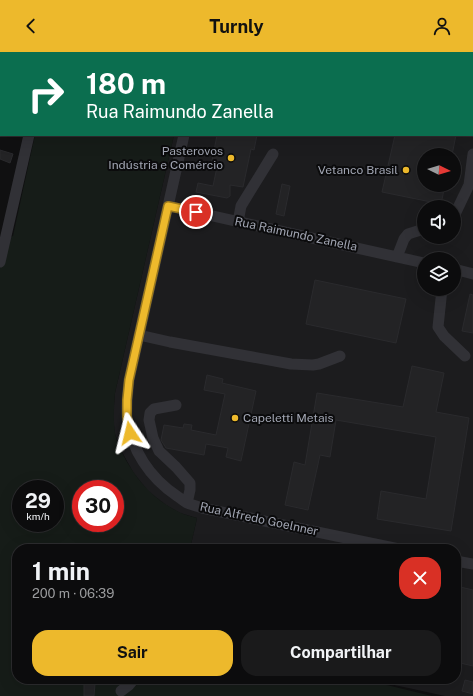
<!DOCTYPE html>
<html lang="pt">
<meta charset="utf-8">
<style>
:root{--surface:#0c0c0d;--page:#1a1a1b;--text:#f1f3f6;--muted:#9a9b9d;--line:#2c2c2e;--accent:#edb92c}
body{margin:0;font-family:"Public Sans",sans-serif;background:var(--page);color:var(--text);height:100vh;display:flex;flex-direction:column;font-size:15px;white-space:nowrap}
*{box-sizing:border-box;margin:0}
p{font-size:13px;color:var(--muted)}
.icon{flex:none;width:22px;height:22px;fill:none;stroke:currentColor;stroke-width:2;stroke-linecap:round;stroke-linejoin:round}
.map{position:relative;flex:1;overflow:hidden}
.sheet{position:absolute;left:12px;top:492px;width:449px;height:140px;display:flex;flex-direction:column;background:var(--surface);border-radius:16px;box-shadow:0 4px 16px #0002,0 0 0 1px var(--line)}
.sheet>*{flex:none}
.banner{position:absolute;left:0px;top:0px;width:473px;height:84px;box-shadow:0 4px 16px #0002,0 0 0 1px var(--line);background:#0b6e4f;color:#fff;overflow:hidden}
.needle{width:26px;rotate:95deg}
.fabs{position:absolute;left:417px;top:96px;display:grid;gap:8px}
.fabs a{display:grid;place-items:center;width:44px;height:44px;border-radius:50%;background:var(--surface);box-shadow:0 4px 16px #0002,0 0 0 1px var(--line);font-size:20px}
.speed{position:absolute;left:12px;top:428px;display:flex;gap:8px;font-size:20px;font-weight:700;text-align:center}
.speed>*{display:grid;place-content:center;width:52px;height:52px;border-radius:50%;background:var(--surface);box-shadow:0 4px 16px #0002,0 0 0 1px var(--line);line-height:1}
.speed small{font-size:10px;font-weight:400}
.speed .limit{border:6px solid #d22;background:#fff;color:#111}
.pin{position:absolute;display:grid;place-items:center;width:34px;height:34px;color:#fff;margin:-17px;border:2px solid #fff;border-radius:50%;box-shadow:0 1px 4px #0007}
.me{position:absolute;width:44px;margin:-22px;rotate:350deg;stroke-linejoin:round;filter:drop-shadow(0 0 3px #0008)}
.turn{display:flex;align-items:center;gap:14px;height:84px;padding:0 20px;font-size:18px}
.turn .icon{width:52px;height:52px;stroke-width:2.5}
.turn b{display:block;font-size:28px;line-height:34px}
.round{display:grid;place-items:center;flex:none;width:42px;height:42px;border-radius:16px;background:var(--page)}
.head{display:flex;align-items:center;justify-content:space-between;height:68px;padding:0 20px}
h1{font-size:24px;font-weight:700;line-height:30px}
.button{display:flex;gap:8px;margin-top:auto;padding:8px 20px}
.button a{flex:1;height:46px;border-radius:16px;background:var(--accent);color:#111;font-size:16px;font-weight:700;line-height:46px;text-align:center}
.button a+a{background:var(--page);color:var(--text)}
header{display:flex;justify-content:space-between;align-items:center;height:52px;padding:0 20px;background:var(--accent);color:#111;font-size:18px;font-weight:700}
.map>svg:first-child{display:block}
.built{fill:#1c1c1e;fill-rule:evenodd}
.green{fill:#161c18;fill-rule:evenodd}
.building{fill:#232325;stroke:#2a2a2d}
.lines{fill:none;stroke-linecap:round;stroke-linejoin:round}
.minor{stroke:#313136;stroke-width:11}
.route-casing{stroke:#9a781d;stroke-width:10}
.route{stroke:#edb92c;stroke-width:7}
.poi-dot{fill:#edb92c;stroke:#0b0b0c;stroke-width:1.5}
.labels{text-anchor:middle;stroke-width:4;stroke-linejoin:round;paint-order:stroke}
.poi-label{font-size:12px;fill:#a1a5b2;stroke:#0b0b0c;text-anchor:end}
.street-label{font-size:12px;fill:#a1a5b2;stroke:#0b0b0c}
</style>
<header><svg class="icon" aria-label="back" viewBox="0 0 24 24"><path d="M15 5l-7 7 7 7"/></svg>Turnly<svg class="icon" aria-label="person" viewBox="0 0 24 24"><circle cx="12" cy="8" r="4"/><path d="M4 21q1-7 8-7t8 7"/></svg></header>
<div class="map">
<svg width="473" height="644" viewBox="0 0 473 644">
<rect width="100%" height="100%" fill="#101011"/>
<path class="built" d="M193,0H369L374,1H193Z
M404,0H473V644H445L367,627H456V497H190L197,466L180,461L166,453L148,439L133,420L122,400L115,382L113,365L115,341L174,83H472V1H403ZM424,103H454V133H424ZM424,155H454V185H424ZM424,207H454V237H424Z"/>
<path class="green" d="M53,0H193V1H53Z
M35,83H174L115,341C114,355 113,368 115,381C117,391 122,401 127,410C140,432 156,449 179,460C185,463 191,464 197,466L190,497H134L132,493V497H17V627H362L432,644H0V189L13,184ZM21,437H55V471H21ZM81,437H115V471H81Z"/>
<path class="building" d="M217,83H257L254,98L251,97L243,135L230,133V144L227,146L196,140L198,131L213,134L217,115L211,114Z
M395,83H456L452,103H424V133H445L441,152L382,140Z
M0,98L13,102L10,111L0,107Z
M282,132L290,134L284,164L276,162Z
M315,228L406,247L396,291L306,272Z
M470,242L473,243V281L462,279Z
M412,314L444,321L436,360L469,366L451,479L377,467L381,439L426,447L436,385L336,368L330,405L320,403L308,458L285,453L294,410L305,413L317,341L403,355Z
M207,323L223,327L222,331L256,339L241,409L226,405L228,396L206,392L204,403L166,396L161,388L164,373L183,376L184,372L192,373L191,378L216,383L225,342L204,338Z
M456,534L473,538V614L456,610Z
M465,628L473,630V642L462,639Z
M84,631L95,632L94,644H84Z"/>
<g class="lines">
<path class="minor" d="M48,1V0
M203,1V0
M184,83L129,328C128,340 126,353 127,365C131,398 150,426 177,444C180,446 184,449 187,451C192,453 197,454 202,456L399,497
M168,154L424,211
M454,161L456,160L469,133L473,102
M238,170L241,154L273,102
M397,205L404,187L408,182L424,177
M0,210L29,83
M454,217L473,222
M442,237L438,275L444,284L465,304
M139,283L170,290L291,312L313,313L319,312L340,304
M176,353L154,357L150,361L149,368L153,386L159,399L176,415L190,431V438L187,451
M456,509L473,512
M121,639L129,633L134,627"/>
</g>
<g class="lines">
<defs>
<path id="route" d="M130,381L127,365V348L129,328L168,154L196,160"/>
</defs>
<use href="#route" class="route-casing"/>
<use href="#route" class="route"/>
</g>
<g class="poi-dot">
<circle cx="231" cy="106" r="4"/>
<circle cx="406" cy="118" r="4"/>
<circle cx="235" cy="366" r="4"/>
</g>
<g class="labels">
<g class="poi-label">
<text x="223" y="103">Pasterovos<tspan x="223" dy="14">Indústria e Comércio</tspan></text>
<text x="398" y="122">Vetanco Brasil</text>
<text x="243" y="370" text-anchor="start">Capeletti Metais</text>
</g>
<g class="street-label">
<text transform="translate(296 182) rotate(12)" y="4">Rua Raimundo Zanella</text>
<text transform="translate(259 467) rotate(12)" y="4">Rua Alfredo Goelnner</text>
</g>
</g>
</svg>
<div class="fabs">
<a><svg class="needle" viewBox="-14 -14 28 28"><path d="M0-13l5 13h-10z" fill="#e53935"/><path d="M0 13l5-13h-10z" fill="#9a9b9d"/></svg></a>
<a><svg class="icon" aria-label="sound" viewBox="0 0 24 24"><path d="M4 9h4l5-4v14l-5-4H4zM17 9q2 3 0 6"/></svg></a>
<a><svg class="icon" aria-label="layers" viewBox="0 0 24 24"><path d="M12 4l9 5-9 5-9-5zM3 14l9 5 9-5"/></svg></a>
</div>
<div class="speed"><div>29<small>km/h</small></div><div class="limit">30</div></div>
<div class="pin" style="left:196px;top:160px;background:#d93025"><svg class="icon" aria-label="arrive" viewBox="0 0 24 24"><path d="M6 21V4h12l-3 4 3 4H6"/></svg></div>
<svg class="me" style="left:130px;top:381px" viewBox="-20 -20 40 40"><path d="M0-17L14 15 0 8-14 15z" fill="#edb92c" stroke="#fff" stroke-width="4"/></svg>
<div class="banner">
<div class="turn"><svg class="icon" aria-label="right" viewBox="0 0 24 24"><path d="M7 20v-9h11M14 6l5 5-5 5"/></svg><div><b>180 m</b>Rua Raimundo Zanella</div></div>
</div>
<section class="sheet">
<div class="head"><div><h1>1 min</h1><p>200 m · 06:39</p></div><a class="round" style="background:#d93025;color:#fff"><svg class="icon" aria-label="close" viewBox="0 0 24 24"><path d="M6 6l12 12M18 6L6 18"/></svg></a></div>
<div class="button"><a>Sair</a><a>Compartilhar</a></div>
</section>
</div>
